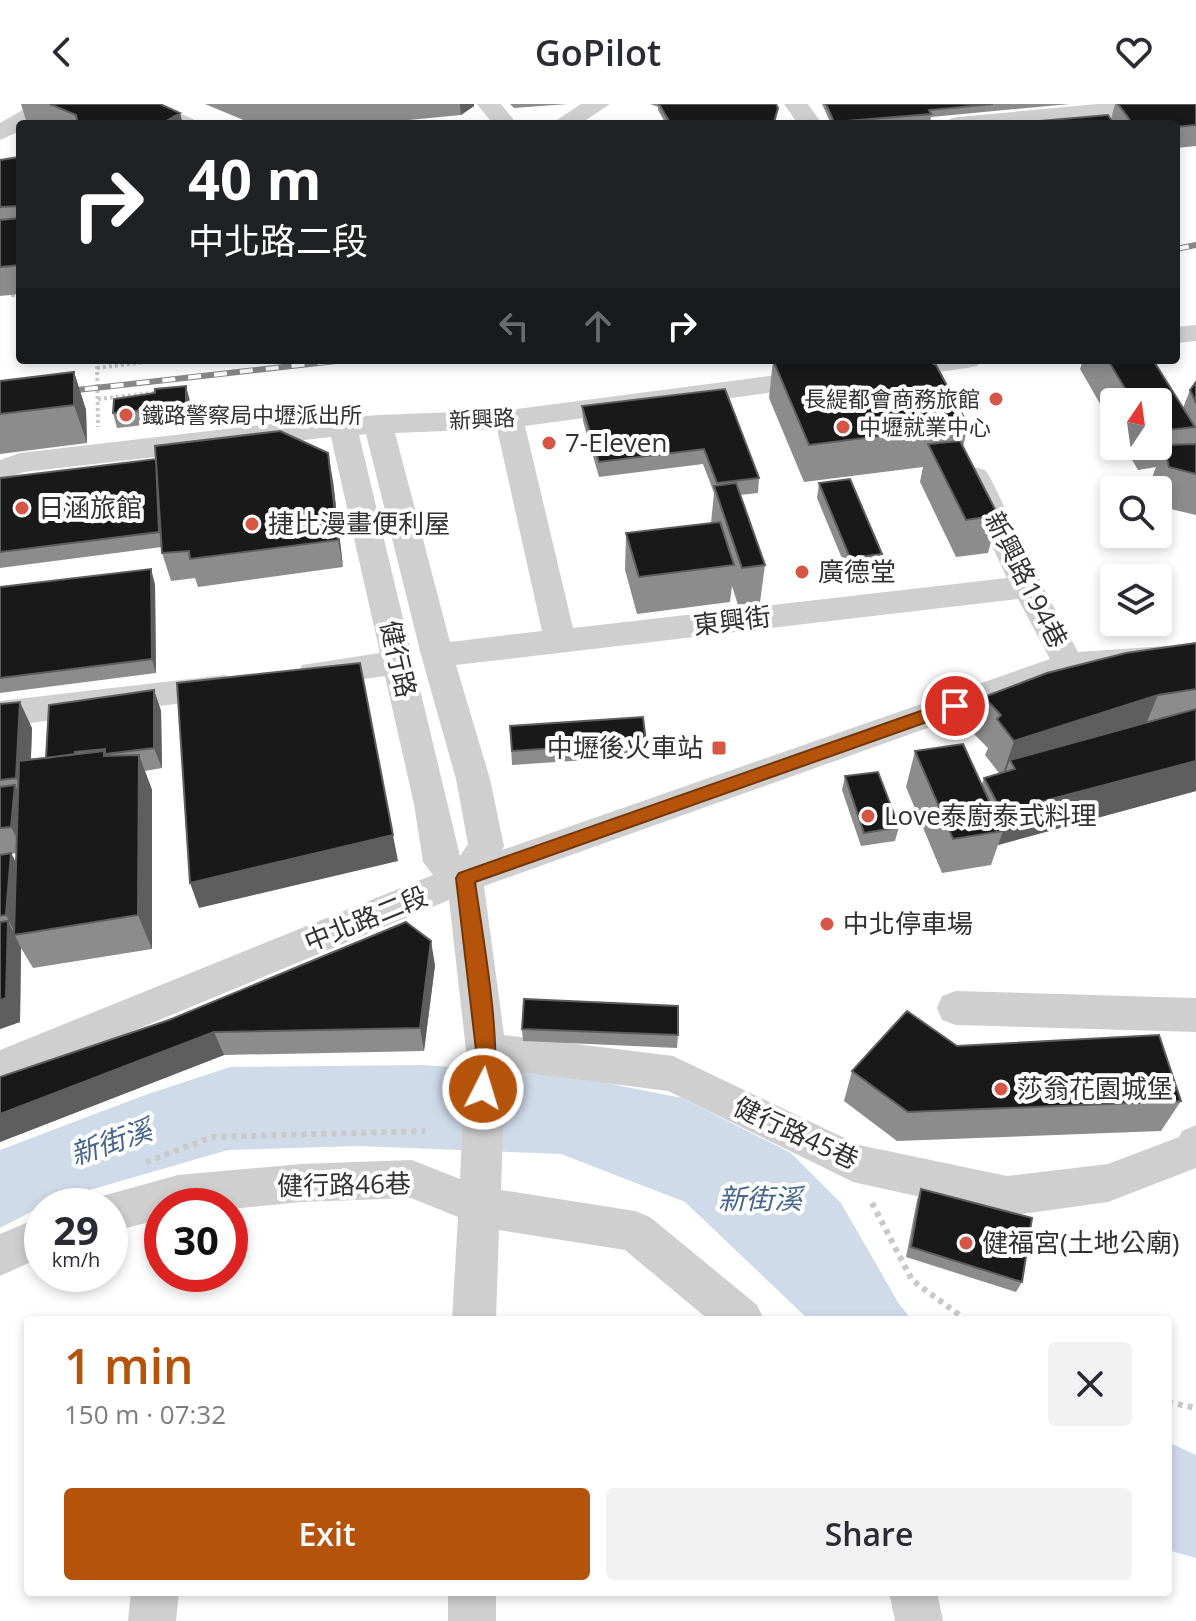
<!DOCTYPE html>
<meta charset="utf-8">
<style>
:root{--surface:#fff;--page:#f2f2f3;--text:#2b2b33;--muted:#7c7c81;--accent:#b45309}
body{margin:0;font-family:"Open Sans","Noto Sans TC",sans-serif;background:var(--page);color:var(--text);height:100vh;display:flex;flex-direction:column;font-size:30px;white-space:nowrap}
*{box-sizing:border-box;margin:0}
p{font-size:26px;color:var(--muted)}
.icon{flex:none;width:44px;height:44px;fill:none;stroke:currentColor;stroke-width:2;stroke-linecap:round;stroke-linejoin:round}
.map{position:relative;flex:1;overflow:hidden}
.details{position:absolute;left:24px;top:1212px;width:1148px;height:280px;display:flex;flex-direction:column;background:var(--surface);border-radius:8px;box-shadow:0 4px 12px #0003}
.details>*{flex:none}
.guide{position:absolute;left:16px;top:16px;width:1164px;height:244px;border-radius:8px;box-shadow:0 4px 12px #0003;background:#202124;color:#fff;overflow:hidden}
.needle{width:52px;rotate:13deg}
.controls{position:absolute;left:1100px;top:284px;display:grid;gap:16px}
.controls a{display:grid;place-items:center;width:72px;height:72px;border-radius:8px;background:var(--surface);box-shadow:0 4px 12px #0003;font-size:40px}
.speed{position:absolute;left:24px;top:1084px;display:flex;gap:16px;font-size:40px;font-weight:700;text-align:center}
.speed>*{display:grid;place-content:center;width:104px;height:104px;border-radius:50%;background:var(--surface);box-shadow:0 4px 12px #0003;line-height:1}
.speed small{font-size:20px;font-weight:400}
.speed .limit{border:12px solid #d22;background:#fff;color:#111}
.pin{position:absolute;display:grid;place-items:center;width:68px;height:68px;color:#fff;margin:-34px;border:4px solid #fff;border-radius:50%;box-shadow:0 2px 8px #0007}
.me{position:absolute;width:88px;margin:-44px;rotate:5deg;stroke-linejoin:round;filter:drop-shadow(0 0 6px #0008)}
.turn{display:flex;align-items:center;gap:28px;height:168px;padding:0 40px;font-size:36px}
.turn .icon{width:104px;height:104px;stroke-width:2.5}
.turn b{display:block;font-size:56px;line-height:68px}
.lanes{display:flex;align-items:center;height:76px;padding:0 40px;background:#0003;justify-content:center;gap:40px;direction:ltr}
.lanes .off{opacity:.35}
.round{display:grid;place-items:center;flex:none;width:84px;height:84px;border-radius:8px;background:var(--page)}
.head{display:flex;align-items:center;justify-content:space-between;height:136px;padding:0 40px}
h1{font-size:48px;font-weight:600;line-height:60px;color:var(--accent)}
.button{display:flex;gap:16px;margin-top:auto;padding:16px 40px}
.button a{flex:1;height:92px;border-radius:8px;background:var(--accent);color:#fff;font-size:32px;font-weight:600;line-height:92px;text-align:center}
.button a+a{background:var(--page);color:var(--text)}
header{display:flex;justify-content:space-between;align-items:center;height:104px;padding:0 40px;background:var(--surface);font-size:36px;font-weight:600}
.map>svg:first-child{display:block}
.water{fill:#d0dbea}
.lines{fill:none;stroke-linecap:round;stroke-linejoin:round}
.path-far1{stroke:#c9c9c9;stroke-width:4;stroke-dasharray:3 3;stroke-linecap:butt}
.path{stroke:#c9c9c9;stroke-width:6;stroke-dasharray:5 5;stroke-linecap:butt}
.minor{fill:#cfcfcf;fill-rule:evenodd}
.rail-casing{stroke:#878787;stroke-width:6}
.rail{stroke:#fff;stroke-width:4;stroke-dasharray:13;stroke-linecap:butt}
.wall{fill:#8c8c8c;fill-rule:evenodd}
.shaded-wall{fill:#5e5e5e}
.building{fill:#191919;stroke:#5e5e5e;stroke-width:2}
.route{fill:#b45309;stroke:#753606;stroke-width:2}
.poi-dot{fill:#d65646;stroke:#fff;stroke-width:3}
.labels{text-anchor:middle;stroke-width:8;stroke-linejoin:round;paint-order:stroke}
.far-poi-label{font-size:22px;fill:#323232;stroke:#fff;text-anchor:start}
.far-street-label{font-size:22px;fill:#323232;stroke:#fff}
.poi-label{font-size:26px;fill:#323232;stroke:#fff;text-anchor:start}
.street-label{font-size:26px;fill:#323232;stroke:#fff}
.water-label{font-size:28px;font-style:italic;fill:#46658d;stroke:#fff}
</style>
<header><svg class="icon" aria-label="back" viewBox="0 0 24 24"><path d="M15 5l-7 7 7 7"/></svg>GoPilot<svg class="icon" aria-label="heart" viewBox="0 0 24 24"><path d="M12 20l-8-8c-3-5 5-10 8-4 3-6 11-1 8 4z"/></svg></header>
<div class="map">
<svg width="1196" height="1517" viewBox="0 0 1196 1517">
<rect width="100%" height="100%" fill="#fff"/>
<path class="water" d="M423,961L566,971L682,994L791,1049L841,1099L899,1200L912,1216H809L685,1098L561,1050L358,1042L228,1046L52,1097L0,1124V1046L145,991L230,963Z
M1168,1338L1196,1351V1454L1168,1446Z"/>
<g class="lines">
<path class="path-far1" d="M13,190V193H20
M97,256L98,323
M97,264L161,256
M98,295L160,288"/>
<path class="path" d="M146,1058L212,1033L425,1027
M872,1099L912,1176L966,1216
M55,1100L79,1089
M1168,1298L1196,1304"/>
<path class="minor" d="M33,0H62L32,20H20V27L0,36V19Z
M127,0H158L193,15L197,20H165L131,5Z
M477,0H501L517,20H493Z
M581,0H610L580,20H551Z
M784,0H808L822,20H798Z
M1097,0H1183L1179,5L1171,7L1032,20H946L950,15L958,13Z
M1196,221V237L1176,239V223Z
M899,256H981L977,262L967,264L887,275L877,272L873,266L877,260Z
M816,266L826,269L830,275L826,281L525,322L573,524L1007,474L960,373L965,366L975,363L985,366L990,373L1043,483L1078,548L1196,540V564L1071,573L484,782L504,931L673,952L859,1041L1007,1072L1108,1060L1179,1033L1182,1027L1196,1021V1064L1108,1098L1007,1112L853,1078L668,987L505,966L501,1086L635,1107L650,1113L757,1201L764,1216H709L625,1146L499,1126L496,1216H452L458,1113L411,1094L301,1098L230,1105V1102H162V1115L110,1128V1102H92L95,1094L178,1071L301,1060L412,1056L460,1075L466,946L449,796L0,982V946L433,771L423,758L414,700L385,572L314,582L302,579L298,570L302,561L380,549L331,333L24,368L0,376V356L20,349L252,322L378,311L509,306ZM497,325L542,527L450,538L395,329ZM366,330L421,551L456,675L468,740L460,752L359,331ZM1018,495L1050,555L502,746L504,742L490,675L456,561Z
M224,571L236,574L241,583L236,592L0,623V597Z
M956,887L1196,894V928L956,921L942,916L937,904L942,892Z
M42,1112V1153L0,1172V1130Z
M131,1488H179L176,1517H128Z
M448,1488H496V1517H448Z
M889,1488H937L943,1517H895Z"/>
<defs>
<path id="rail" d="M1176,145L1196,141
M59,288L345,256"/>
</defs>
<use href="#rail" class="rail-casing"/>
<use href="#rail" class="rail"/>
</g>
<path class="wall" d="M21,0H160L183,20H27Z
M205,0H474V2L461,11L367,20H253Z
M510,0H568L514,4Z
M650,0H776L778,4L775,20H666L658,6V3Z
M822,0H1070L931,13L930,18L902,20H831Z
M1115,0H1196V42L1176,44V20H1026L1027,18L1111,15Z
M20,53V190L0,192V56Z
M773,256L968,321L963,343L998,411L988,449L956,453L920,378L923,363L804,378L769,294Z
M1083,256H1153L1183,304L1190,286L1196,278V411L1158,402V386H1152L1150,379L1156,363L1138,366L1124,342H1158V298H1114V324L1080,265Z
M74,268L86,306L87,339L0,350V277Z
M725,285L759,374L758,389L740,391L765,461L760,498L738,501L732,482L730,498L637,510L625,466L626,429L711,419L714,389L703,360L599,373L583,317L582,302Z
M190,297V316L117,324L113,309Z
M0,374L333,377L343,463L198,483L195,474L171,477L162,449V443L0,464Z
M819,379L882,450L879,465L848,469L817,394Z
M155,480L156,569L0,589V483Z
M1196,539V687L998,741L991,761L942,769L906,683L915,647L982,680L984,674L999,669L985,651L988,644L973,629L984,593Z
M154,586L161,607L162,664L145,667L152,686V845L33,864L21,844L20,918L0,925V600L32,624L31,656L46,654ZM16,749V759L12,750Z
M510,622L646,638V652L512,661Z
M845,672L899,723L895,737L861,742L842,686Z
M435,861L424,947L224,951L0,1038V973Z
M522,925L678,931L677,944L523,937Z
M957,942L1181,997L1161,1027L897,1037L844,997L852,967Z
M921,1085L1022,1178L1016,1188L906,1153L917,1096Z"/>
<path class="shaded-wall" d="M460,0H474V2L461,11Z
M180,9L183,20H161Z
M74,268L86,306L87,339L74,301Z
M186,282L190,297V316L186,302Z
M328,349L333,377L343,463L338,436Z
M151,465L155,480L156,569L152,555Z
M154,586L161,607L162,664L154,644Z
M1158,591L1143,627L1010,656L1004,672L1002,673L1014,637Z
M20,598L32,624L29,700L16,674Z
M139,651L152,686V845L138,811Z
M1196,657V687L998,741L1003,727L995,728L1002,708Z
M15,681L28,707L24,748L11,723Z
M393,731L398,757L199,804L190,779Z
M11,749L24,775L16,831L6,811Z
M8,817L21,844L20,918L0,925V896Z
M431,837L435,861L424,947L420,924Z
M214,928L224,951L0,1038V1010Z"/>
<path class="building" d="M50,0H160L180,9L161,20H78L76,11Z
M659,0H776L778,4L774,18L754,20H671Z
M826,0H993L929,6L931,10L834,18Z
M1118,0H1196V21L1176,23V20H1133Z
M1108,11L1114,20H1028L1027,18Z
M20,53V102L0,103V56Z
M20,114V161L0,163V116Z
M773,256H924L936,261L968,321L809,341Z
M1108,256H1153L1195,323L1158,327V298H1133Z
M74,268V301L0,310V277Z
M1196,278V299L1190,286Z
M186,282V302L113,309L114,295L155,289V285Z
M725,285L759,374L717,379L704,345L599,358L582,302Z
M280,327L328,349L338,436L190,455L189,447L162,449L155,342Z
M960,337L998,411L966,416L928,340Z
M1196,340V370L1169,363L1164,341Z
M156,355L159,428L0,448V374Z
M850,375L882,450L850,454L819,379Z
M736,379L765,461L742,464L714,382Z
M720,418L734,461L639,473L626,429Z
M151,465L152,555L0,574V483Z
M1196,539V585L1158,591L1014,637L997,615L1001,611L984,593L1047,569L1126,549Z
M360,559L393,731L190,779L177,579Z
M154,586V644L105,650V645L75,648V650L46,654L49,601Z
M20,598L16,674L0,676V600Z
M1196,605V657L1002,708L984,674L1015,665L1010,656Z
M643,613L646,638L512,647L510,622Z
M963,640L1003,727L953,735L915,647Z
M104,647V652L139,651L138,811L14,831L19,657Z
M878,668L899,723L864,729L845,672Z
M15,681L11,723L0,724V683Z
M11,749L6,811L0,812V751Z
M8,817L6,894L0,896V818Z
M406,818L431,837L420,924L214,928L0,1010V973L169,916Z
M524,895L678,902V931L522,925Z
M907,907L957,942L1159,931L1181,997L908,1008L852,967Z
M921,1085L1032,1114L1022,1178L911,1143Z"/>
<path class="route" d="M955,595L963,602L961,606L475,778C481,822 506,957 490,992L483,994L476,992L473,985L476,946L456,774L459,769Z"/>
<g class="poi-dot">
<circle cx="996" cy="295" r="8"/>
<circle cx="126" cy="311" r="8"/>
<circle cx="843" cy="323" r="8"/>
<circle cx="549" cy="339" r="8"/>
<circle cx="22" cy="404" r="8"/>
<circle cx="252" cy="420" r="8"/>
<circle cx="802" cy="468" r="8"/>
<rect x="711" y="636" width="16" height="16" rx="4"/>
<circle cx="868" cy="712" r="8"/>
<circle cx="827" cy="820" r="8"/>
<circle cx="1001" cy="985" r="8"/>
<circle cx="966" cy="1139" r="8"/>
</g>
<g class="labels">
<g class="far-poi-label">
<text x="980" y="303" text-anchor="end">長緹都會商務旅館</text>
<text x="142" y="319">鐵路警察局中壢派出所</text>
<text x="859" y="331">中壢就業中心</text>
</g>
<g class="far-street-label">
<text transform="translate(482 315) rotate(-3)" y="8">新興路</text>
</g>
<g class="poi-label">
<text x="565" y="348">7-Eleven</text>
<text x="38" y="413">日涵旅館</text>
<text x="268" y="429">捷比漫畫便利屋</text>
<text x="818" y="477">廣德堂</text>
<text x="703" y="653" text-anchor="end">中壢後火車站</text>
<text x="884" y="721">Love泰廚泰式料理</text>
<text x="843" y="829">中北停車場</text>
<text x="1017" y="994">莎翁花園城堡</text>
<text x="982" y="1148">健福宮(土地公廟)</text>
</g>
<g class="street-label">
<text transform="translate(1026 476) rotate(63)" y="9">新興路194巷</text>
<text transform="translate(732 517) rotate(-7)" y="9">東興街</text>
<text transform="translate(398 555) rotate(77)" y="9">健行路</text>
<text transform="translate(366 815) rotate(-22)" y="9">中北路二段</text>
<text transform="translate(796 1029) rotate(25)" y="9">健行路45巷</text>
<text transform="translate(344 1081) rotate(-1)" y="9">健行路46巷</text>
</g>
<g class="water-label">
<text transform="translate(111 1038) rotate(-19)" y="10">新街溪</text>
<text x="760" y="1105">新街溪</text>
</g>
</g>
</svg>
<div class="controls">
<a><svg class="needle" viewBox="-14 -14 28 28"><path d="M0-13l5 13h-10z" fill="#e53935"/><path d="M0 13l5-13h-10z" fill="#7c7c81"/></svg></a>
<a><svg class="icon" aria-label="search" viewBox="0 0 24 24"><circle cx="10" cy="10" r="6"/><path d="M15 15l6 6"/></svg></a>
<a><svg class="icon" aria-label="layers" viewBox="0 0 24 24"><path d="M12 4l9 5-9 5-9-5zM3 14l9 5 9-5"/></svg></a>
</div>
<div class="speed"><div>29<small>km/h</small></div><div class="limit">30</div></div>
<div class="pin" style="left:955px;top:602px;background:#d93025"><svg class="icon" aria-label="arrive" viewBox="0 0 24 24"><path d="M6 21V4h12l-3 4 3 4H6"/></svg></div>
<svg class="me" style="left:483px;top:985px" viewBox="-20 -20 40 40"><circle r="17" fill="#b45309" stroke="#fff" stroke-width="3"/><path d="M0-11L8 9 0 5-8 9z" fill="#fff"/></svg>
<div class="guide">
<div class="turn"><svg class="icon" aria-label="right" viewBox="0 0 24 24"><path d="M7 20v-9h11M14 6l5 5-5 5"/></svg><div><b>40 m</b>中北路二段</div></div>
<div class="lanes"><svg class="icon off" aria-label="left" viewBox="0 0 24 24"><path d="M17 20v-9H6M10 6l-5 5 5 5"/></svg><svg class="icon off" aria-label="ahead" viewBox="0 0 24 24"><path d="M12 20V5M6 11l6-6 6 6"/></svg><svg class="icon" aria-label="right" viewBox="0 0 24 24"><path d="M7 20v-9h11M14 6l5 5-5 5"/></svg></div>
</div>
<section class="details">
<div class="head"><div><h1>1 min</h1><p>150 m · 07:32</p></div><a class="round"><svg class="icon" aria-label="close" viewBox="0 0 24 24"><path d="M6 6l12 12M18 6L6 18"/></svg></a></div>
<div class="button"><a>Exit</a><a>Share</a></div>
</section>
</div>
